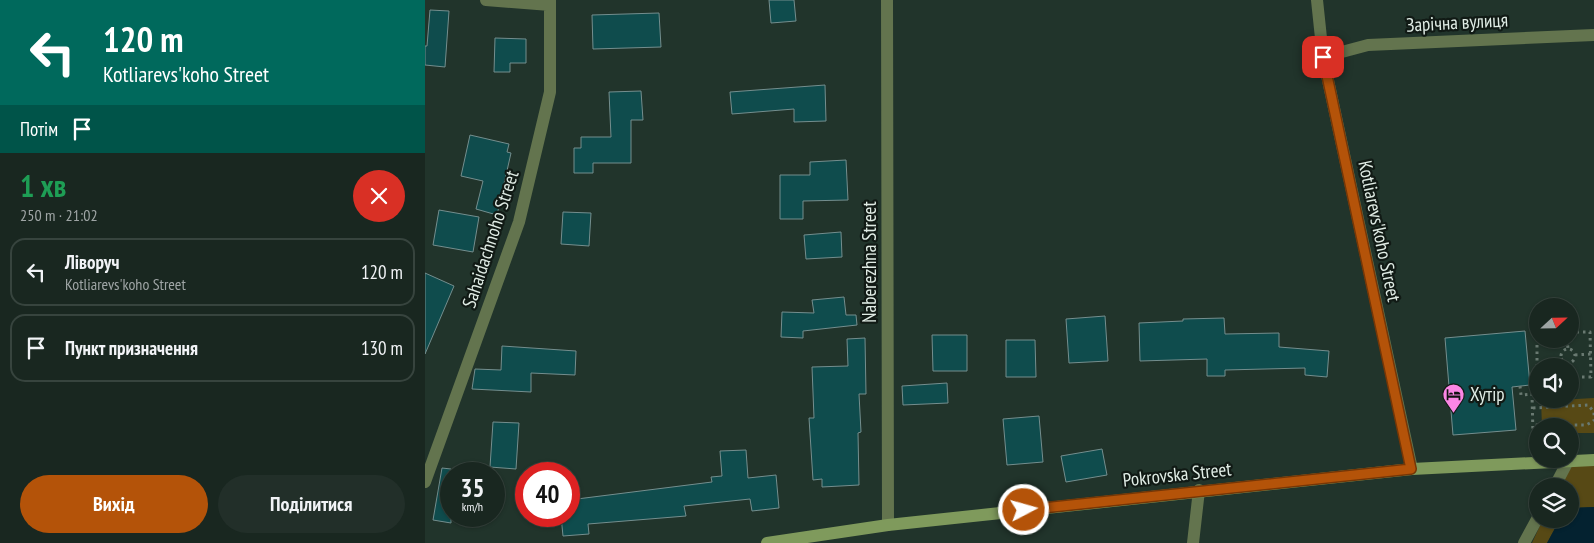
<!DOCTYPE html>
<html lang="uk">
<meta charset="utf-8">
<style>
:root{--surface:#192720;--page:#222f29;--text:#f1f3f6;--muted:#9fa5a5;--line:#37443e;--accent:#b45309}
body{margin:0;font-family:"PT Sans Narrow",sans-serif;background:var(--page);color:var(--text);height:100vh;display:flex;flex-direction:column;font-size:19px;white-space:nowrap}
*{box-sizing:border-box;margin:0}
p{font-size:16px;color:var(--muted)}
.icon{flex:none;width:28px;height:28px;fill:none;stroke:currentColor;stroke-width:2;stroke-linecap:round;stroke-linejoin:round}
.map{position:relative;flex:1;overflow:hidden}
.details{display:flex;flex-direction:column;background:var(--surface);width:425px}
.details>*{flex:none}
.banner{background:#00695c;color:#fff;overflow:hidden}
.needle{width:32px;rotate:68deg}
.buttons{position:absolute;left:1104px;top:298px;display:grid;gap:10px}
.buttons a{display:grid;place-items:center;width:50px;height:50px;border-radius:50%;background:var(--surface);box-shadow:0 1px 4px #0004,0 0 0 1px var(--line);font-size:25px}
.speed{position:absolute;left:15px;top:462px;display:flex;gap:10px;font-size:25px;font-weight:700;text-align:center}
.speed>*{display:grid;place-content:center;width:65px;height:65px;border-radius:50%;background:var(--surface);box-shadow:0 1px 4px #0004,0 0 0 1px var(--line);line-height:1}
.speed small{font-size:12px;font-weight:400}
.speed .limit{border:8px solid #d22;background:#fff;color:#111}
.pin{position:absolute;display:grid;place-items:center;width:42px;height:42px;color:#fff;margin:-21px;border-radius:10px;box-shadow:0 2px 8px #0006}
.me{position:absolute;width:55px;margin:-28px;rotate:84deg;stroke-linejoin:round;filter:drop-shadow(0 0 4px #0008)}
.turn{display:flex;align-items:center;gap:18px;height:105px;padding:0 20px;font-size:22px}
.turn .icon{width:65px;height:65px;stroke-width:2.5}
.turn b{display:block;font-size:35px;line-height:42px}
.then{display:flex;align-items:center;height:48px;padding:0 20px;background:#0003;gap:10px;font-size:19px}
.round{display:grid;place-items:center;flex:none;width:52px;height:52px;border-radius:26px;background:var(--page)}
.headline{display:flex;align-items:center;justify-content:space-between;height:85px;padding:0 20px}
h1{font-size:30px;font-weight:700;line-height:38px;color:#1e9e55}
.action{display:flex;gap:10px;margin-top:auto;padding:10px 20px}
.action a{flex:1;height:58px;border-radius:30px;background:var(--accent);color:#fff;font-size:20px;font-weight:700;line-height:58px;text-align:center}
.action a+a{background:var(--page);color:var(--text)}
ul{padding:0;list-style:none}
li{display:flex;align-items:center;gap:15px;height:68px;margin:0 10px 8px;padding:0 10px;border:2px solid var(--line);border-radius:15px}
li div{flex:1}
li b{display:block;font-size:19px}
li em{font-style:normal}
main{display:flex;flex:1;min-height:0}
.map>svg:first-child{display:block}
.green{fill:#574915}
.water{fill:#042230}
.building{fill:#0f4c4d;stroke:#748e8e}
.lines{fill:none;stroke-linecap:round;stroke-linejoin:round}
.path{stroke:#697971;stroke-width:3;stroke-dasharray:2.5 4;stroke-linecap:butt}
.street{stroke:#63744e;stroke-width:12}
.secondary{stroke:#7f9a5c;stroke-width:12}
.route-casing{stroke:#753606;stroke-width:12}
.route{stroke:#b45309;stroke-width:9}
.labels{text-anchor:middle;stroke-width:4.5;stroke-linejoin:round;paint-order:stroke}
.street-label{font-size:19px;fill:#e0ece5;stroke:#111a15}
.poi-label{font-size:19px;fill:#e0ece5;stroke:#111a15;text-anchor:start}
</style>
<main>
<section class="details">
<div class="banner">
<div class="turn"><svg class="icon" aria-label="left" viewBox="0 0 24 24"><path d="M17 20v-9H6M10 6l-5 5 5 5"/></svg><div><b>120 m</b>Kotliarevs'koho Street</div></div>
<div class="then">Потім<svg class="icon" aria-label="arrive" viewBox="0 0 24 24"><path d="M6 21V4h12l-3 4 3 4H6"/></svg></div>
</div>
<div class="headline"><div><h1>1 хв</h1><p>250 m · 21:02</p></div><a class="round" style="background:#d93025;color:#fff"><svg class="icon" aria-label="close" viewBox="0 0 24 24"><path d="M6 6l12 12M18 6L6 18"/></svg></a></div>
<ul>
<li><svg class="icon" aria-label="left" viewBox="0 0 24 24"><path d="M17 20v-9H6M10 6l-5 5 5 5"/></svg><div><b>Ліворуч</b><p>Kotliarevs'koho Street</p></div><em>120 m</em></li>
<li><svg class="icon" aria-label="arrive" viewBox="0 0 24 24"><path d="M6 21V4h12l-3 4 3 4H6"/></svg><div><b>Пункт призначення</b></div><em>130 m</em></li>
</ul>
<div class="action"><a>Вихід</a><a>Поділитися</a></div>
</section>
<div class="map">
<svg width="1169" height="543" viewBox="0 0 1169 543">
<rect width="100%" height="100%" fill="#21342b"/>
<path class="green" d="M1169,398V433H1145V426H1117L1116,401Z
M1169,460V507L1145,508V486H1132L1143,461Z
M1118,519H1135L1122,543H1107Z"/>
<path class="water" d="M1169,507V543H1122L1135,519H1145V508Z"/>
<path class="building" d="M344,0H369L371,21L346,23Z
M5,10L24,11L20,67L0,65V46H2Z
M234,13L236,47L168,49L167,15Z
M70,38L101,39V63H85V72H69Z
M400,85L401,121L369,122V109L307,114L305,92Z
M216,91L218,120H206V163H168V173H149V148H156V137H186L184,92Z
M45,135L84,144L82,152L86,153L72,215L51,209L58,181L36,176Z
M421,160L423,200L378,201V219H355V175H385V162Z
M14,210L54,217L48,252L8,245Z
M138,212L166,213L164,246L136,244Z
M416,232L417,257L381,259L379,235Z
M0,273L29,286L0,354Z
M419,297L421,315H431L432,325L378,331V338L356,337L357,312L389,313L387,300Z
M680,316L683,361L644,363L641,319Z
M799,318L800,334L854,333V347L904,351L902,377L880,375V368L800,370V376H782V359L715,361L714,323L758,321V319Z
M1100,331L1105,385L1087,387L1091,430L1028,435L1020,338Z
M507,335H542V371H508Z
M440,338L441,394H434L436,432L433,433L434,485L397,487V479L388,480L384,418H389L387,367L423,366L422,339Z
M581,340H610L611,377H581Z
M77,346L151,351L150,375L106,373V392L47,389L50,369L76,370Z
M522,383L523,403L478,405L477,386Z
M614,416L618,462L582,465L578,419Z
M68,422L94,423L91,469L65,467Z
M677,449L682,475L641,482L636,456Z
M321,450L323,478L351,475L354,508L327,511L325,499L259,506L261,516L163,524L164,534L138,536L136,516H144V500L287,482L286,477L297,476L295,451Z
M17,468L26,469V523L8,520Z"/>
<g class="lines">
<path class="path" d="M1112,332V388
M1145,332H1165L1166,377H1145
M1142,339L1143,349
M1136 356a7 7 0 1 1 14 0a7 7 0 1 1-14 0Z
M1150,355L1166,354
M1095,386L1096,395L1107,394
M1108,408L1163,405L1169,412V421L1161,425H1108
M1108,435L1107,394H1112"/>
<path class="street" d="M61,0L125,5
M462,0L463,525
M892,0L898,57L987,469
M898,57L943,45L1169,35
M0,482L94,222L125,92V0
M1130,486L1143,461
M768,543L774,490
M1099,543L1112,519"/>
<path class="secondary" d="M342,543L463,525L987,469L1169,460"/>
</g>
<g class="lines">
<defs>
<path id="route" d="M599,510L986,469L898,57"/>
</defs>
<use href="#route" class="route-casing"/>
<use href="#route" class="route"/>
</g>
<defs>
<symbol id="hotel-pin" viewBox="-11 -11 22 30"><path d="M0 17L-7.5 6A9.5 9.5 0 1 1 7.5 6Z" fill="#fb86e5" stroke="#111a15"/><path d="M-6-4.5h1.5V1H6V5H4.5V3h-9V5H-6ZM-4 0a1.8 1.8 0 1 1 3.6 0ZM.5 0V-2.5h3Q6-2.5 6 0Z" fill="#111"/></symbol>
</defs>
<g fill-rule="evenodd">
<use href="#hotel-pin" x="1016" y="382" width="25" height="34"/>
</g>
<g class="labels">
<g class="street-label">
<text transform="translate(1032 22) rotate(-3)" y="7">Зарічна вулиця</text>
<text transform="translate(955 231) rotate(78)" y="7">Kotliarevs'koho Street</text>
<text transform="translate(65 239) rotate(-72)" y="7">Sahaidachnoho Street</text>
<text transform="translate(444 262) rotate(-90)" y="7">Naberezhna Street</text>
<text transform="translate(752 474) rotate(-6)" y="7">Pokrovska Street</text>
</g>
<g class="poi-label">
<text x="1045" y="401">Хутір</text>
</g>
</g>
</svg>
<div class="buttons">
<a><svg class="needle" viewBox="-14 -14 28 28"><path d="M0-13l5 13h-10z" fill="#e53935"/><path d="M0 13l5-13h-10z" fill="#9fa5a5"/></svg></a>
<a><svg class="icon" aria-label="sound" viewBox="0 0 24 24"><path d="M4 9h4l5-4v14l-5-4H4zM17 9q2 3 0 6"/></svg></a>
<a><svg class="icon" aria-label="search" viewBox="0 0 24 24"><circle cx="10" cy="10" r="6"/><path d="M15 15l6 6"/></svg></a>
<a><svg class="icon" aria-label="layers" viewBox="0 0 24 24"><path d="M12 4l9 5-9 5-9-5zM3 14l9 5 9-5"/></svg></a>
</div>
<div class="speed"><div>35<small>km/h</small></div><div class="limit">40</div></div>
<div class="pin" style="left:898px;top:57px;background:#d93025"><svg class="icon" aria-label="arrive" viewBox="0 0 24 24"><path d="M6 21V4h12l-3 4 3 4H6"/></svg></div>
<svg class="me" style="left:599px;top:510px" viewBox="-20 -20 40 40"><circle r="17" fill="#b45309" stroke="#fff" stroke-width="3"/><path d="M0-11L8 9 0 5-8 9z" fill="#fff"/></svg>
</div>
</main>
